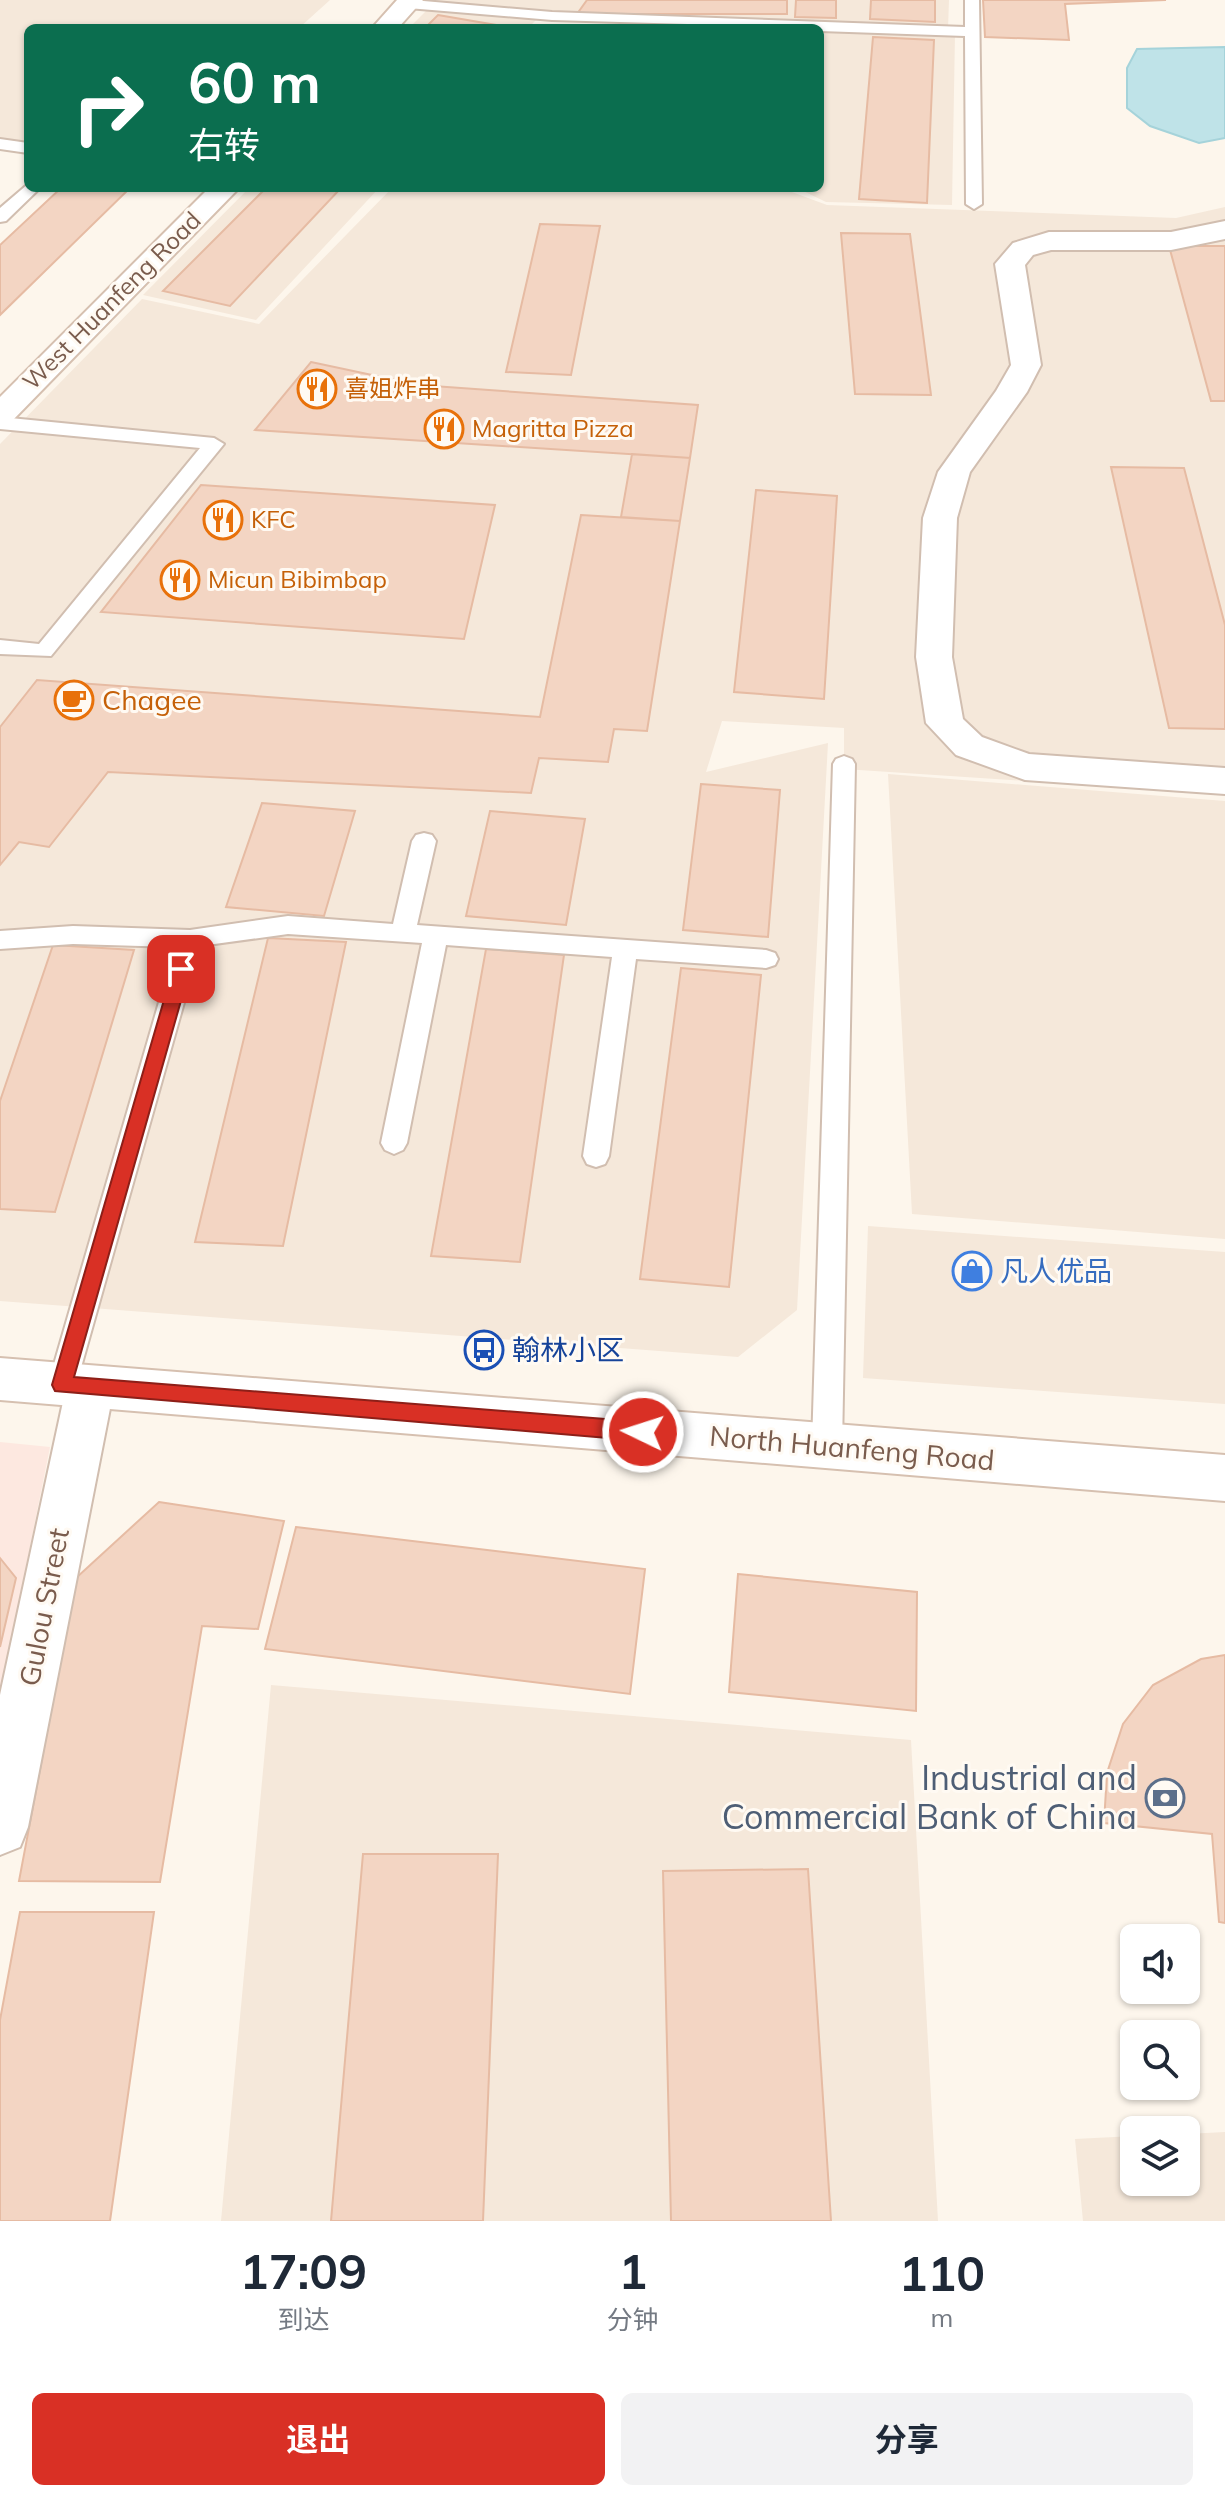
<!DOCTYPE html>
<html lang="zh">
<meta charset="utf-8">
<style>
:root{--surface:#fff;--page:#f2f2f3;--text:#1f2937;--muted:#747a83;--accent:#d93025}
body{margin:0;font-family:Mulish,"Noto Sans SC",sans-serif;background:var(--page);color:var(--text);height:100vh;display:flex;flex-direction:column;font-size:30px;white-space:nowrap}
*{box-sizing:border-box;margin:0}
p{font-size:26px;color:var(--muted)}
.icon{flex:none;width:44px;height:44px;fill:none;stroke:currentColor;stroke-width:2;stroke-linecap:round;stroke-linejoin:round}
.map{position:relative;height:2221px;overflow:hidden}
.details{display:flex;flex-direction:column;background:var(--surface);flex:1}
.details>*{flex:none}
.top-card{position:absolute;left:24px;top:24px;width:800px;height:168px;border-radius:12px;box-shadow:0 2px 6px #0004;background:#0b6e4f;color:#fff;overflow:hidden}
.buttons{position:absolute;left:1120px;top:1924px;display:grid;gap:16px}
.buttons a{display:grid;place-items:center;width:80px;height:80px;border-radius:12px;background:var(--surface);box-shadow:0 2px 6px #0004;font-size:40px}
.pin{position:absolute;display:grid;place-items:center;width:68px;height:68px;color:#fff;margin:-34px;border-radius:16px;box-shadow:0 4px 12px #0006}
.me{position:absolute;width:88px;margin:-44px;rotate:274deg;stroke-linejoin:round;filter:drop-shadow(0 0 6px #0008)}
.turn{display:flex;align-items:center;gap:28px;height:168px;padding:0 32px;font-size:36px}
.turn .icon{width:104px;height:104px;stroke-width:2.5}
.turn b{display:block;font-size:56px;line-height:68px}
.eta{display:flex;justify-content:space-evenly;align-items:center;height:136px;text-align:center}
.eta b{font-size:48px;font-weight:700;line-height:56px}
.primary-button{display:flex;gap:16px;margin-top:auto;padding:16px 32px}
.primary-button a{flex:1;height:92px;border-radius:12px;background:var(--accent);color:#fff;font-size:32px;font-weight:700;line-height:92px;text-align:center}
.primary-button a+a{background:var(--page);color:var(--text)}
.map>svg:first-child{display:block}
.residential{fill:#f5e8da}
.commercial{fill:#fde8e0}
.water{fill:#bfe3e8;stroke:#a5d3da;stroke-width:2}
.building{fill:#f3d5c3;stroke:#e6bba3;stroke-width:2}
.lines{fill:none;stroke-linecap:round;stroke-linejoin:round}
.service-casing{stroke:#d1beb0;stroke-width:4}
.minor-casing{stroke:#d1beb0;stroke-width:4}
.secondary-casing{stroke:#d6c0b0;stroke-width:4}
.service{fill:#fff;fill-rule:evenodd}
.minor{fill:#fff;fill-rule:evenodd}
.secondary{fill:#fff;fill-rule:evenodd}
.route{fill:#d93025;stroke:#8d1f18;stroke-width:2}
.labels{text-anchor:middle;stroke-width:6;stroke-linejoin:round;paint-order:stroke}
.far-street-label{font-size:24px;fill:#7a5c4d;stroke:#fffaf3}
.far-food-label{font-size:24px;fill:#c56008;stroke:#fffaf3;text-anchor:start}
.food-label{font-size:28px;fill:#c56008;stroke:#fffaf3;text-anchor:start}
.shop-label{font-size:28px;fill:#366cbe;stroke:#fffaf3;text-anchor:start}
.transit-label{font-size:28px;fill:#164399;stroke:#fffaf3;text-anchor:start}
.street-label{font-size:28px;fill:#7a5c4d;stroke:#fffaf3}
.near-service-label{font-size:34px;fill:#4e5e75;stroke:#fffaf3;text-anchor:end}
</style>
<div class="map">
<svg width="1225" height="2221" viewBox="0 0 1225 2221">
<rect width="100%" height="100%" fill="#fdf6ec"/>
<path class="residential" d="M0,0H330L299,28H28V148L0,145Z
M437,0H949L948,29L537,19L528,28H409Z
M820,31L955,34L952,205L826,202L797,188H820Z
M249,188H379L256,320L143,295Z
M392,188H781L827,205L1176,218L1225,207V794L844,769V728L722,721L706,772L828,743L797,1310L738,1357L0,1301V444L142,299L259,324Z
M888,774L1225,801V1239L912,1214Z
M868,1226L1225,1252V1404L863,1378Z
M271,1685L911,1740L938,2221H221Z
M1225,2132V2221H1083L1075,2139L1134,2136V2182H1186V2134Z"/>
<path class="commercial" d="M0,1442L50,1447L0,1696Z"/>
<path class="water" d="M1225,47V138L1199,143L1150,126L1127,108V68L1137,49Z"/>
<path class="building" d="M587,0H787V14H577Z
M796,0H836V18L795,17Z
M871,0H935V22L870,19Z
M983,0H1166L1065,4L1069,40L985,37Z
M438,15L496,25L493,28H425Z
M873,37L934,40L927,203L859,199Z
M61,188H130L0,315V245Z
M266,188H341L230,306L163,291Z
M540,224L600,226L571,375L506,372Z
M841,233L910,234L931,395L855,394Z
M1169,246H1225V401H1211Z
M311,362L419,385L698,405L690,458L255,430Z
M632,454L690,458L680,521L621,517Z
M1111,467L1184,468L1225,625V729L1169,728Z
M201,485L495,505L464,639L101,612Z
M756,490L837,496L824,699L734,692Z
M581,515L680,521L647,731L614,729L608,762L539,758L531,793L108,772L49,847L19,842L0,865V727L37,680L540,717Z
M701,784L780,790L768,937L683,930Z
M262,803L355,811L324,916L226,907Z
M490,811L585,819L566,925L466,916Z
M268,938L346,942L283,1246L195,1242Z
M53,945L134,950L55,1212L0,1209V1101Z
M486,949L564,955L520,1262L431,1256Z
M681,968L761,975L729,1287L640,1279Z
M159,1502L284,1521L258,1629L202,1626L160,1882L19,1881L76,1578Z
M296,1527L645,1569L630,1694L265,1649Z
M0,1558L16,1578L0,1647Z
M738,1574L917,1592L916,1711L729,1692Z
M1225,1655V1923L1219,1922L1212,1834L1104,1823L1107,1773L1123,1724L1153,1685L1201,1659Z
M363,1854H498L483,2221H331Z
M808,1869L831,2221H671L663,1871Z
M20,1912H154L110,2221H0V2020Z"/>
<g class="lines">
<defs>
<path id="service" d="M412,0L552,12L965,27V0H979L982,204L974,209L966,204L965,36L820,31V28L552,20L408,8L401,4Z
M0,139L28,143V153L0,149Z
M28,184V188H40L6,221L0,222V208Z
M0,417L214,438L224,444L51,656L0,654V640L39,644L200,448L0,429Z
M844,756L852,759L855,764L842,1446L837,1455L827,1459L817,1455L812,1446L833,764L836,759Z
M424,833L432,835L436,841L417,925L766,950L775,953L778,959L775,965L766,968L636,959L609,1156L605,1164L596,1167L587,1164L583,1156L612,957L446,945L407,1143L403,1150L394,1154L385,1150L381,1143L422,943L288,934L200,946L76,1385L72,1394L62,1398L52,1394L48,1385L175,947L73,944L0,949V931L73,926L190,930L288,916L393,924L412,841L416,835Z"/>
<path id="minor" d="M1225,221V239L1171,250H1051L1033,255L1025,265L1041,365L1027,392L970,472L957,518L952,657L963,719L982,737L1029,754L1225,768V794L1025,780L956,755L926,723L916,657L923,518L938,472L996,391L1011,365L995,264L1013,243L1049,232H1171Z
M90,1367L107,1373L114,1388L28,1827L20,1847L0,1855V1695L66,1388L73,1373Z"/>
<path id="secondary" d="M397,0H423L398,28H372Z
M209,188H239L11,422L0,425V397Z
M0,1358L1225,1455V1501L0,1400Z"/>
</defs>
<use href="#service" class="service-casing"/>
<use href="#minor" class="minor-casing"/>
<use href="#secondary" class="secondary-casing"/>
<use href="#service" class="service"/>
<use href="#minor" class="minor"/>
<use href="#secondary" class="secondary"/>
</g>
<path class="route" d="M181,962L190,969L74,1377L643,1422L650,1425L653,1432L650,1438L643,1441L55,1391L52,1385L173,969Z"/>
<defs>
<symbol id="restaurant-ring" viewBox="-11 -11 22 22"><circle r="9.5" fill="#fffaf3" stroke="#e8710a" stroke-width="1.5"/><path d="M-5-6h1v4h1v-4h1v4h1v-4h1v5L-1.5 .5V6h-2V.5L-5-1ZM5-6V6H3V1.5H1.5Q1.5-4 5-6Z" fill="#e8710a"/></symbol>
<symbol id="cafe-ring" viewBox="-11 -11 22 22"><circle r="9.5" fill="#fffaf3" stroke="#e8710a" stroke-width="1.5"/><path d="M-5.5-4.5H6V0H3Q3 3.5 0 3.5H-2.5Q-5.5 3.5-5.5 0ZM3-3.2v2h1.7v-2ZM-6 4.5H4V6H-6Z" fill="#e8710a"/></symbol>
<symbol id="shop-ring" viewBox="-11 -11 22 22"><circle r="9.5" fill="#fffaf3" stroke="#3f7fe0" stroke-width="1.5"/><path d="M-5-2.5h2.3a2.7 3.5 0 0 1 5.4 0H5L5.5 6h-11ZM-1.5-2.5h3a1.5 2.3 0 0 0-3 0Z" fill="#3f7fe0"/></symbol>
<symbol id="bus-ring" viewBox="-11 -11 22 22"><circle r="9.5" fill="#fffaf3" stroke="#1a4fb4" stroke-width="1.5"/><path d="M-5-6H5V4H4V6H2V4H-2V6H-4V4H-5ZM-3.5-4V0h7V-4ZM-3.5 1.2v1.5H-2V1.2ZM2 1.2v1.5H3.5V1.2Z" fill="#1a4fb4"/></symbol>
<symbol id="bank-ring" viewBox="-11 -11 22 22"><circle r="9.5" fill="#fffaf3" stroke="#5c6f8a" stroke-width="1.5"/><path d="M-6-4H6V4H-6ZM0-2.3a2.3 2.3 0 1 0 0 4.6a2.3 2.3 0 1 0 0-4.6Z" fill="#5c6f8a"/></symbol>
</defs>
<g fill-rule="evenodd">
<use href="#restaurant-ring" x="295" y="367" width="44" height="44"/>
<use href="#restaurant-ring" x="422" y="407" width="44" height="44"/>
<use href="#restaurant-ring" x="201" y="498" width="44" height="44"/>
<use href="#restaurant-ring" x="158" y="558" width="44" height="44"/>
<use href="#cafe-ring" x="52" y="678" width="44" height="44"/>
<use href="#shop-ring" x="950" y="1249" width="44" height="44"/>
<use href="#bus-ring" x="462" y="1328" width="44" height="44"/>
<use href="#bank-ring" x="1143" y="1776" width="44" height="44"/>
</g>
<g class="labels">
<g class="far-street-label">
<text transform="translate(112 301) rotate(-45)" y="8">West Huanfeng Road</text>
</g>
<g class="far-food-label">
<text x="345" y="397">喜姐炸串</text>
<text x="472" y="437">Magritta Pizza</text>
<text x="251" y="528">KFC</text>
<text x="208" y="588">Micun Bibimbap</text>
</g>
<g class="food-label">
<text x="102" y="710">Chagee</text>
</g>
<g class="shop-label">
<text x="1000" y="1281">凡人优品</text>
</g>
<g class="transit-label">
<text x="512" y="1360">翰林小区</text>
</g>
<g class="street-label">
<text transform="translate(852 1448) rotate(5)" y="10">North Huanfeng Road</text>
<text transform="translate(44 1607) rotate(-79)" y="10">Gulou Street</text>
</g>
<g class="near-service-label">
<text x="1137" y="1790">Industrial and<tspan x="1137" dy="39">Commercial Bank of China</tspan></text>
</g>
</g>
</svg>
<div class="buttons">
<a><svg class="icon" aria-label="sound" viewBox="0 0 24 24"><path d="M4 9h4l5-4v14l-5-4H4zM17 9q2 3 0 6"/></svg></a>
<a><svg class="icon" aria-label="search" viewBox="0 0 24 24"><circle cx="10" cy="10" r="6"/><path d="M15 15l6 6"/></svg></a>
<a><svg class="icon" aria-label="layers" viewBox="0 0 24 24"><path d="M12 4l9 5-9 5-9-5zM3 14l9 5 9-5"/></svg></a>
</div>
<div class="pin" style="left:181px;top:969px;background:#d93025"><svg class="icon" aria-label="arrive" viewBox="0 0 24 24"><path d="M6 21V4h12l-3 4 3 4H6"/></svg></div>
<svg class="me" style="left:643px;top:1432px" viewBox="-20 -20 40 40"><circle r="17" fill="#d93025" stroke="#fff" stroke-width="3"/><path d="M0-11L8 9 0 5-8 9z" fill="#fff"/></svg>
<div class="top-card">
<div class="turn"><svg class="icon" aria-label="right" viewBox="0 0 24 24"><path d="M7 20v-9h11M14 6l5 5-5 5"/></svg><div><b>60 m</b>右转</div></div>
</div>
</div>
<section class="details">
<div class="eta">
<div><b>17:09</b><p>到达</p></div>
<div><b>1</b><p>分钟</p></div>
<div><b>110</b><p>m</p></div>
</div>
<div class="primary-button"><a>退出</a><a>分享</a></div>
</section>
